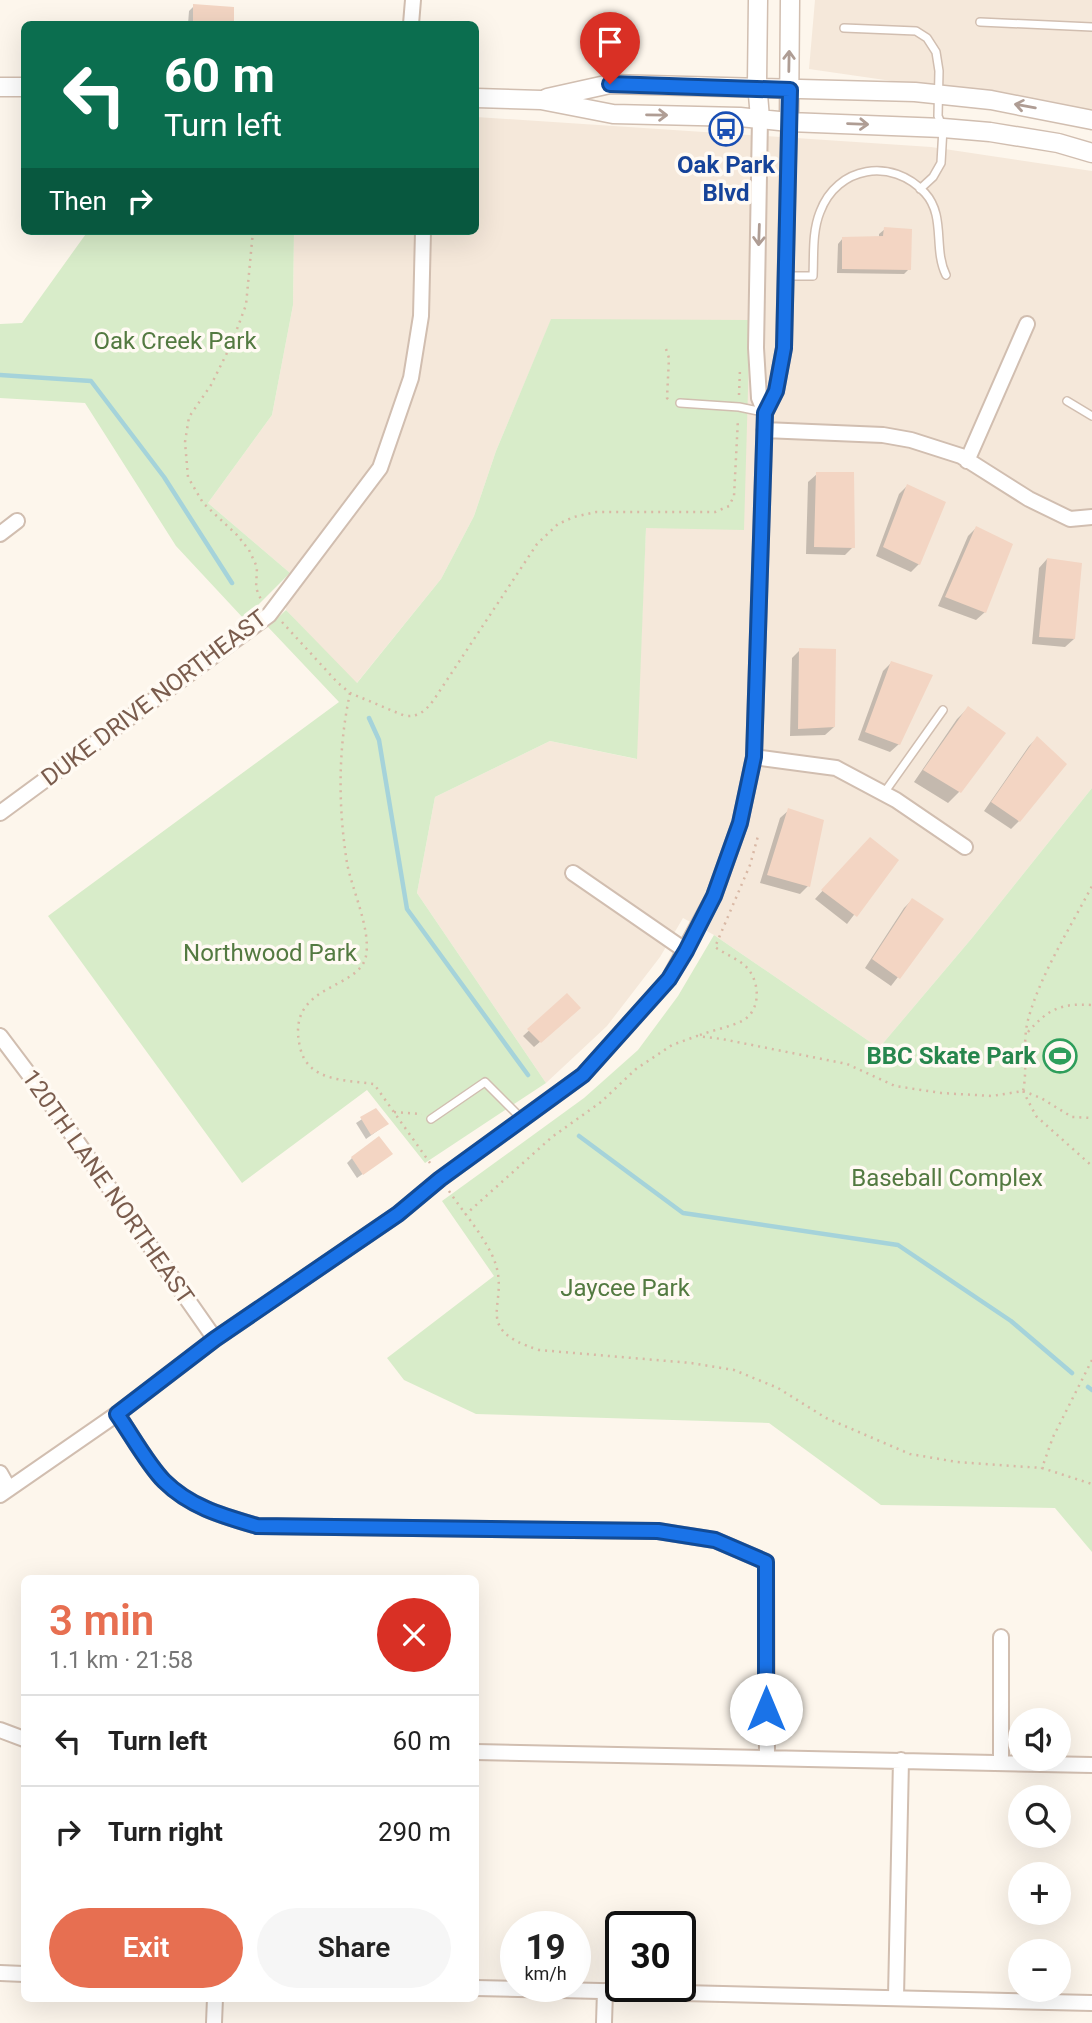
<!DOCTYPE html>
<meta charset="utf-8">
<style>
:root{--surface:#fff;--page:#f6f6f6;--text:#222;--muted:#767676;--line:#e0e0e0;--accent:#e76f51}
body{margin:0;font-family:Roboto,sans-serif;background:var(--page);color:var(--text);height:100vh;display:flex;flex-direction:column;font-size:26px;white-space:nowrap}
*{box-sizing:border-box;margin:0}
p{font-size:23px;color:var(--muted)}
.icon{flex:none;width:38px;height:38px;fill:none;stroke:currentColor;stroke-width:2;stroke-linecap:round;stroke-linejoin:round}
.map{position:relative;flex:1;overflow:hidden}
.drawer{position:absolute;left:21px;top:1575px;width:458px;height:427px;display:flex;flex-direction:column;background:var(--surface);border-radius:10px;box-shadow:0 7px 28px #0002}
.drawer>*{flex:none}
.guide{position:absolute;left:21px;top:21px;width:458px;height:214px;border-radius:10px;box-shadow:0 7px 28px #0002;background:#0b6e4f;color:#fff;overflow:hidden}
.tools{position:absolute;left:1008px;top:1708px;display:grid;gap:14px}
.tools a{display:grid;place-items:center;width:63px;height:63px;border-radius:50%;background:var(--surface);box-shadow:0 7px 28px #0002;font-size:35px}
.speed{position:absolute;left:500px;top:1911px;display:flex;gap:14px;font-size:35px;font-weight:700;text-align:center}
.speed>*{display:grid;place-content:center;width:91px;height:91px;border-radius:50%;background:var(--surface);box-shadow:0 7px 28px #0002;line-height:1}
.speed small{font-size:18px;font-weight:400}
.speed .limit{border:4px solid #111;border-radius:10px;background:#fff;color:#111}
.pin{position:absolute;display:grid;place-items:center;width:60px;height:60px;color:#fff;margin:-72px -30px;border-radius:50% 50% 50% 0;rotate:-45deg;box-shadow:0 0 7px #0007}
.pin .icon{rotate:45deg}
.me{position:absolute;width:77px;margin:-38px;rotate:0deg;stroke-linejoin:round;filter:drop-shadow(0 0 5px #0008)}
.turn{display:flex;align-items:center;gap:24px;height:147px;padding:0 28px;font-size:32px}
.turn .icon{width:91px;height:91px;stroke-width:2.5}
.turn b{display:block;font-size:49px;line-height:60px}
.then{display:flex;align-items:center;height:66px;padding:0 28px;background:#0003;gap:14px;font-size:26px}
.round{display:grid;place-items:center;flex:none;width:74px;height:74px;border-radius:37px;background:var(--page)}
.overview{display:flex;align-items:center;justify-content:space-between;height:119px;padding:0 28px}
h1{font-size:42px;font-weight:600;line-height:52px;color:var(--accent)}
.cta{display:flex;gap:14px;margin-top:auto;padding:14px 28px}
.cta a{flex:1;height:80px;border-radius:42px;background:var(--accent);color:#fff;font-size:28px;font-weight:600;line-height:80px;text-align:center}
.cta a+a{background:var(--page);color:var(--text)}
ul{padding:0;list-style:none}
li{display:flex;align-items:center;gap:21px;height:91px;padding:0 28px;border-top:2px solid var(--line)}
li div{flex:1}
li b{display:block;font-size:26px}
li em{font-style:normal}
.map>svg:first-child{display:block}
.residential{fill:#f5e8da}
.green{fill:#d8ecc9}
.shadow{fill:#0003}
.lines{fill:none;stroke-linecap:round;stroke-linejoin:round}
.stream{stroke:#a5d3da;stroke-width:4.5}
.building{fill:#f3d5c3}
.service-casing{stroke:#d1beb0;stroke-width:10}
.minor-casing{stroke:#d1beb0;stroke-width:18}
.tertiary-casing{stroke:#d1beb0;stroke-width:21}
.path{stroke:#d9b8a5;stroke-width:2.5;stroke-dasharray:2 5;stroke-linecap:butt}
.service{stroke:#fff;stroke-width:7}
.minor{stroke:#fff;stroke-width:14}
.tertiary{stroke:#fff;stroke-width:18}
.oneway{stroke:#af9d94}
.route-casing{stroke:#114b97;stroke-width:18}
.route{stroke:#1a73e8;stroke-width:12}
.labels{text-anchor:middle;stroke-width:7;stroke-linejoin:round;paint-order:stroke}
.transit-label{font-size:24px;font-weight:bold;fill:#164399;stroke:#fffaf3}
.park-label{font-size:24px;fill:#537a41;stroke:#fffaf3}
.street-label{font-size:24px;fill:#7a5c4d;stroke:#fffaf3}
.leisure-label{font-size:24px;font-weight:bold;fill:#27864d;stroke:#fffaf3;text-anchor:end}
</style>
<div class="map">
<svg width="1092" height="2023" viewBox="0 0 1092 2023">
<rect width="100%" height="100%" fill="#fdf6ec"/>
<path class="residential" d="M815,0H1092V113L1085,109L809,69Z
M476,117L931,147L1092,171V788L972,938L879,1048L714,935L683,918L660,957L607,1026L546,1083L417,893L435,797L550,741L636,759L646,527L551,320L496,451L474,516L441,579L356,684L286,610L290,573L208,503L272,415L293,305L294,231H476Z"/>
<path class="green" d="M88,231H294L293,305L272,415L208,503L290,573L244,619L176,546L85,403L0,398V324L22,323Z
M551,319L750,320L744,530L646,528L637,759L550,741L435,797L417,893L546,1083L425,1163L367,1090L242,1183L48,916L339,702L268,627L286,610L357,683L441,579L474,516L496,451Z
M1092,788V1552L1055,1508L881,1505L769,1423L476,1414L404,1380L387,1358L494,1276L442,1201L584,1098L638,1050L678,996L714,935L879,1048L972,938Z"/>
<path class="shadow" d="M194,6L232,8L233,24H188L189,11Z
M885,229L909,269L904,274L837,273L838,244L843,238H879V234Z
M817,474L853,547L845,555L806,554L808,482Z
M907,486L919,564L911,572L876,556L899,494Z
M976,528L985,612L976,620L938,606L968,536Z
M1047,559L1074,639L1065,647L1032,644L1039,568Z
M800,650L834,727L825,735L790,736L792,658Z
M891,663L899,744L890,752L858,740L883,671Z
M968,708L959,792L948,803L914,782L957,719Z
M1037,738L1019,821L1011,829L984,811L1029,746Z
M789,810L808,886L800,894L760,883L780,818Z
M862,848L896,860L847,924L815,899Z
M912,900L942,920L891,986L865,968L904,908Z
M567,996L573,1013L534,1047L523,1036Z
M376,1110L387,1124L366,1139L356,1123Z
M352,1158H385L357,1178L347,1163Z"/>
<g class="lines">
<path class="stream" d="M0,375L91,381L164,477L232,583
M369,718L379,740L407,909L528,1075
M579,1136L683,1213L898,1245L1011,1321L1072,1373
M1088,1387L1092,1390"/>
</g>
<path class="building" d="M193,4L234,7V24H193Z
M884,227L912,229L911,270L842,269V237L883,236Z
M816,472H854L855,548L814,547Z
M907,484L946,502L920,565L883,547Z
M976,526L1013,544L986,613L945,597Z
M1047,558L1082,563L1075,639L1039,637Z
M799,648L836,649L835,727L798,729Z
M891,661L933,675L900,745L865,732Z
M968,706L1006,733L961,793L923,770Z
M1037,736L1067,764L1020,822L991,802Z
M788,808L824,820L810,887L767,875Z
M870,837L899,860L857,917L821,890Z
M912,898L944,919L900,979L872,959Z
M567,993L581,1008L541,1043L527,1029Z
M376,1108L389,1124L371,1135L360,1117Z
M379,1136L393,1154L363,1175L351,1157Z"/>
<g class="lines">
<defs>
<path id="service" d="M980,22L1092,27
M844,28L916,31L927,38L936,52L939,71L938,116L943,128L941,163L933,177L920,189
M786,276H813C814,255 812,232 820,212C837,166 892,157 925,193C946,216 933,249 946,275
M1067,401L1092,416
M680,403L739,407L763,412
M884,793L943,710
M431,1119L485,1082L522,1119"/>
<path id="minor" d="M411,24L413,0
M760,118L756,348L759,398L765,413
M764,430L883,435L911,440L961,456L1029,499L1070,519L1092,517
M967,461L1027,324
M0,534L17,521
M754,757L836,768L896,800L965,847
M0,813L269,615L380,468L411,378L421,316L423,231
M573,873L686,951
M0,1036L43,1093L215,1339
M117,1414C131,1434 148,1465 164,1481C190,1507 223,1516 257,1526L658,1531L715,1540L766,1562L767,1758
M0,1473L9,1489
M0,1495L117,1414L215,1339L398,1214L440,1179L583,1075L669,979L714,896L740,823L754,757L765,413L776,391L784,348L789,122
M1001,1637V1763
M0,1730L24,1739
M476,1752L1092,1765
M0,1973L24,1974
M476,1988L1092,2003
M896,1997L901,1760
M214,2023L215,1998
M604,2023L605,1991"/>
<path id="tertiary" d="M758,0L757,83L760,118
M0,87H24
M476,98L541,100L613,114L740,117L789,122L943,128L990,132L1058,143L1092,153
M547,98L610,84L915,92L991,100L1092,120
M789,122L790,0"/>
</defs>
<use href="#service" class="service-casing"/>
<use href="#minor" class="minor-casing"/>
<use href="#tertiary" class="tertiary-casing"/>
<path class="path" d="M253,231L246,305L231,345L211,385L189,417L185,442L188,477L203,503L237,535L249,550L257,567L256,588L262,602
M217,339L231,345
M666,349L669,358L667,398L669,400
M739,395L740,369
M282,622L337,682L350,693L405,716C419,717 425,711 433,701L537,544L558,524L574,517L596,512H715L729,506L734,496L738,419
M350,693C338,749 338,806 347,863C352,890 371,929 366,956C359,991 285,983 300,1047C307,1081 344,1080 374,1084L430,1163
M1028,1032C1048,1009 1061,1003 1092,1005
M700,1035C713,1030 730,1027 742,1021C763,1010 760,977 743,964C734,957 723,953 715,947L750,865L758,836
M1023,1091L1036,1116L1092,1166
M1023,1091L1041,1098L1072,1117L1092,1118
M394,1112L422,1114
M449,1191C463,1212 481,1232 492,1255C515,1303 466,1327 539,1350L691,1363L734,1370L778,1388L826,1418L910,1454L957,1462L1042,1468
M465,1215L552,1137L601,1102L636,1069L672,1045L697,1036L722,1039L847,1064L895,1086L941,1093L992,1096L1023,1091C1028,1068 1022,1043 1028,1020C1040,975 1070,928 1092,886
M1092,1360L1053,1437L1042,1468L1092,1484"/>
<use href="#service" class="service"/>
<use href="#minor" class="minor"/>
<use href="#tertiary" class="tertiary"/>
</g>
<defs><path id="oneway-shaft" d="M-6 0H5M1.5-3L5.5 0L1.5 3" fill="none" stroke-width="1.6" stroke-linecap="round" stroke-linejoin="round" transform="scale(1.75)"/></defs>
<g class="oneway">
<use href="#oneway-shaft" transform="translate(789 61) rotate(-89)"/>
<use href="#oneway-shaft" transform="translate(1025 106) rotate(-170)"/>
<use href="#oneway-shaft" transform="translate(657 115) rotate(1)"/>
<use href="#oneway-shaft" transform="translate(858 124) rotate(2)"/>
<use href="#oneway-shaft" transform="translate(759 235) rotate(92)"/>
</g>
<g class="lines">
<defs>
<path id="route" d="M610,84L790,90L784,348L776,391L765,413L754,757L740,823L714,896L686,951L669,979L583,1075L440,1179L398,1214L215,1339L117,1414C131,1434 148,1465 164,1481C190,1507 223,1516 257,1526L658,1531L715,1540L766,1562V1709"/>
</defs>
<use href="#route" class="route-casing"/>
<use href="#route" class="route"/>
</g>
<defs>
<symbol id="bus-ring" viewBox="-11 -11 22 22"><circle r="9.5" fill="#fffaf3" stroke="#1a4fb4" stroke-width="1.5"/><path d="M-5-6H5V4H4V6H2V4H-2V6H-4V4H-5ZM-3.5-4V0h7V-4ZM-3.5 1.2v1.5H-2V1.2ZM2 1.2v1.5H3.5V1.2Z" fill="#1a4fb4"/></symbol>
<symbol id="stadium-ring" viewBox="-11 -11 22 22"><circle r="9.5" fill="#fffaf3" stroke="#2e9e5b" stroke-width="1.5"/><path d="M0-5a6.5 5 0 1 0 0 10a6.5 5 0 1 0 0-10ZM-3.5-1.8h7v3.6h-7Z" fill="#2e9e5b"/></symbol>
</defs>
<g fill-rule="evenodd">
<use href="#bus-ring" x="707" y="110" width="38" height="38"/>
<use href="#stadium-ring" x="1041" y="1037" width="38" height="38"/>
</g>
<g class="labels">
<g class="transit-label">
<text x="726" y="173">Oak Park<tspan x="726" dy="28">Blvd</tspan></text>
</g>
<g class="park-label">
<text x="175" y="349">Oak Creek Park</text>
<text x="270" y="961">Northwood Park</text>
<text x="947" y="1186">Baseball Complex</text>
<text x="625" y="1296">Jaycee Park</text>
</g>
<g class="street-label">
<text transform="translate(154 698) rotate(-37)" y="8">DUKE DRIVE NORTHEAST</text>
<text transform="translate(108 1187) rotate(55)" y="8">120TH LANE NORTHEAST</text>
</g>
<g class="leisure-label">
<text x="1036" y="1064">BBC Skate Park</text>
</g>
</g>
</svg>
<div class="tools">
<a><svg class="icon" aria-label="sound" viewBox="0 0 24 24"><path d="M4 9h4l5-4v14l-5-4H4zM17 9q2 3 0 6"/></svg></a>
<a><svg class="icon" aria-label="search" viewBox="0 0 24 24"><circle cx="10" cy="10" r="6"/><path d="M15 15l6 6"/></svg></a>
<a>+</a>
<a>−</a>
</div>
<div class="speed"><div>19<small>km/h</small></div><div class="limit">30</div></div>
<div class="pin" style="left:610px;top:84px;background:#d93025"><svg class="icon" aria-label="arrive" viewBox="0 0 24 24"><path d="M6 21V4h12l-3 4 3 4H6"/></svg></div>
<svg class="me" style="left:766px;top:1709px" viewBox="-20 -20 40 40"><circle r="19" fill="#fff"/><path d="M0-13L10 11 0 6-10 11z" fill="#1a73e8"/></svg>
<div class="guide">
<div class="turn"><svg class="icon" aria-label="left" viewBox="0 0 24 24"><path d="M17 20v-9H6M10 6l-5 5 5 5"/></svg><div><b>60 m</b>Turn left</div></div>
<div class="then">Then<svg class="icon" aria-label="right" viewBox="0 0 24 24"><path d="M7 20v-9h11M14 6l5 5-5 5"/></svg></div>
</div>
<section class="drawer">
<div class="overview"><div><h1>3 min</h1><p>1.1 km · 21:58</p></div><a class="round" style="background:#d93025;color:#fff"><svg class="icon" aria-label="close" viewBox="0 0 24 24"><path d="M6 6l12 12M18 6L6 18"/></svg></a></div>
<ul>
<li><svg class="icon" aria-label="left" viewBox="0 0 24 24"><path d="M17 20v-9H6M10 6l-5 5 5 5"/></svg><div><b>Turn left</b></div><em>60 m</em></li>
<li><svg class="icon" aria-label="right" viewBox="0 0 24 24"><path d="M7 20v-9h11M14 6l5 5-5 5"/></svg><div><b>Turn right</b></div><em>290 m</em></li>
</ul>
<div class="cta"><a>Exit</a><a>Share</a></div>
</section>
</div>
